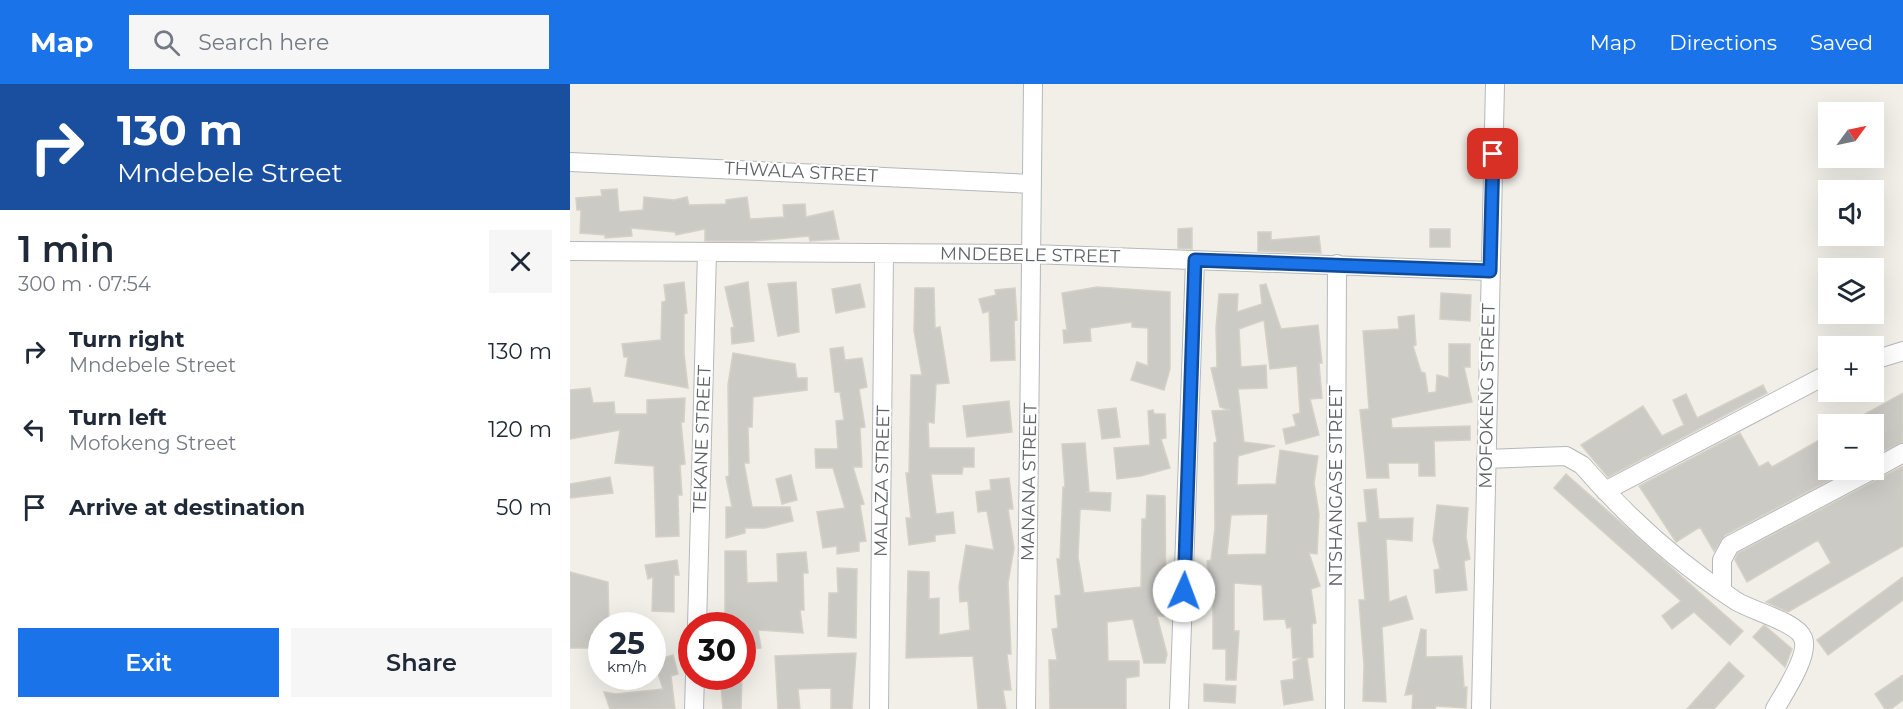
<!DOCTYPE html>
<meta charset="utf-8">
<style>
:root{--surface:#fff;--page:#f6f6f7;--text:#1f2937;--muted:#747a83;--accent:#1a73e8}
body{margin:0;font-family:Montserrat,sans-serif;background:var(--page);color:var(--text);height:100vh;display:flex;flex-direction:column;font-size:22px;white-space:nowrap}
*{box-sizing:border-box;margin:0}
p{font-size:20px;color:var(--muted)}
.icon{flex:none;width:33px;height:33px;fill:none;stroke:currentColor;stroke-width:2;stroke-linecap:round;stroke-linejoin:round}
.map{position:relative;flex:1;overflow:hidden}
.details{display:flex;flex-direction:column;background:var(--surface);width:570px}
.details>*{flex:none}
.banner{background:#1a4fa0;color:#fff;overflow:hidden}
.needle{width:39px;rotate:57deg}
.fabs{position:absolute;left:1248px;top:18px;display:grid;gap:12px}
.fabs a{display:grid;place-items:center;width:66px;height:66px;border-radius:0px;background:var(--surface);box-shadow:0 6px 24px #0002;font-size:30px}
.speed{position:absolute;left:18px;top:528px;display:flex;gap:12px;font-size:30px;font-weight:700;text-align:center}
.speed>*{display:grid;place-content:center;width:78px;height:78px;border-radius:50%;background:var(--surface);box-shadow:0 6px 24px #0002;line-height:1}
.speed small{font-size:15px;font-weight:400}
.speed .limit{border:9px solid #d22;background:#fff;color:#111}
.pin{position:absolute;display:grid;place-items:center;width:51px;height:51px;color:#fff;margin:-26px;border-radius:12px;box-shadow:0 3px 9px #0006}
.me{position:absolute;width:66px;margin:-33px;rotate:2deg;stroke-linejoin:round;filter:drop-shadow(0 0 4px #0008)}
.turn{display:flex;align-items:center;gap:21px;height:126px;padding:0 18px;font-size:27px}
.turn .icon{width:78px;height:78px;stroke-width:2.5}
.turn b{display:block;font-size:42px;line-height:51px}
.round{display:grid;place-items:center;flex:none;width:63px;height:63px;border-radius:0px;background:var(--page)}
.summary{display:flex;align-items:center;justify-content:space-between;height:102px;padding:0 18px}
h1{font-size:36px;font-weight:600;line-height:45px}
.cta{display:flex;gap:12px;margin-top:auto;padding:12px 18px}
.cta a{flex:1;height:69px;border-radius:0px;background:var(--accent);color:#fff;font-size:24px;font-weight:600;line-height:69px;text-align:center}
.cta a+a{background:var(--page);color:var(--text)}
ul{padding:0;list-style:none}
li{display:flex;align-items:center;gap:18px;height:78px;padding:0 18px}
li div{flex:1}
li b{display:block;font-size:22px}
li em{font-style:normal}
header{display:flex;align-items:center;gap:36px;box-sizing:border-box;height:84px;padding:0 30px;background:var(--accent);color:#fff}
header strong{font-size:28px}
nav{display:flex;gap:33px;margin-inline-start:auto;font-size:21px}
.search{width:420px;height:54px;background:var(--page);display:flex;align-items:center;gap:15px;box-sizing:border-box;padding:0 21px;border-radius:0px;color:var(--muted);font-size:22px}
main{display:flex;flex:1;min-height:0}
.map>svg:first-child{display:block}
.building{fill:#cccac5;stroke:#d6d1c6;stroke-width:1.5;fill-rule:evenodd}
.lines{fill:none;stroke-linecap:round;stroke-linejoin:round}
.minor-casing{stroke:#b5b8bc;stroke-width:20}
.minor{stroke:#fff;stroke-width:18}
.route-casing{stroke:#114b97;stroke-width:15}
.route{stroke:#1a73e8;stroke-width:10}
.labels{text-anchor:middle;stroke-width:4.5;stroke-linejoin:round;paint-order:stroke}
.street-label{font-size:18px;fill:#5f6368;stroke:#fff}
</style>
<header>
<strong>Map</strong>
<div class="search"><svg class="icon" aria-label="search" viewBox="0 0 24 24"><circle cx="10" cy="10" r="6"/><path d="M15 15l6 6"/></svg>Search here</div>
<nav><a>Map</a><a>Directions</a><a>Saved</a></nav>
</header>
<main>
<section class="details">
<div class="banner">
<div class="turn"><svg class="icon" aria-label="right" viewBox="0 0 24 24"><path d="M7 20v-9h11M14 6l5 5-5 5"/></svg><div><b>130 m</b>Mndebele Street</div></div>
</div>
<div class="summary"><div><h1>1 min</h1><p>300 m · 07:54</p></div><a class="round"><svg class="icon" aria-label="close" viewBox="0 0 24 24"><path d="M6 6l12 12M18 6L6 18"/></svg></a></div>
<ul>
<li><svg class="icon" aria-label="right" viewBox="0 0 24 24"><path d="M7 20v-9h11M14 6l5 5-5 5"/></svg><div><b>Turn right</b><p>Mndebele Street</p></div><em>130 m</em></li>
<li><svg class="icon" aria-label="left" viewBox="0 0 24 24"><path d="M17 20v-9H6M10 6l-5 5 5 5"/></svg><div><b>Turn left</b><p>Mofokeng Street</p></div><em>120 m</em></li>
<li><svg class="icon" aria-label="arrive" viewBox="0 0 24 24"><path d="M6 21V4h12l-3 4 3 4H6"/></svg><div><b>Arrive at destination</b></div><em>50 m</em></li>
</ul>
<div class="cta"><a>Exit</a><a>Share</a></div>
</section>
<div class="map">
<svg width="1333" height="625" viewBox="0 0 1333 625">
<rect width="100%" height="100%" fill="#f1efe8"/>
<path class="building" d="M47,105L49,128L73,126L74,113L104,116L117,113L119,121L156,120V116L177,113L180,135L214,133L213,121L235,120L236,133L263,127L269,155L240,157L239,152L183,157H135V145L106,151L105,148L61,144L62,152L35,154V151L10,149L11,126H7L6,114L32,112L31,106Z
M622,144V165L608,164V145Z
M860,145H880V163H860Z
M688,148H701V156L749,152L751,169L688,167Z
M114,198L117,229L114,230V269L118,304L55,292L58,273H54L52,260L91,256L92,218L96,217L94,201Z
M178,198L184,257L162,260L161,244L164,243L155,203Z
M226,198L229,248L208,252L198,200Z
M290,200L295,223L266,229L262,205Z
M696,200L711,245L748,241L752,279H749L752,314L740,315L749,351L716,360L713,345L726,342L723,331L730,329L727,282L700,285L694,236L669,245L671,283L696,281L697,304L668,305L674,358L705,362L668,372L667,401L706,400L710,366L748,372L744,399L749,430L747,470L739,469L750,502L741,505L746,539L742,540L743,573L737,574L743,616L714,621L711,597L724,595L723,578L732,574H723L721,543L717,544L715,535L694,536L692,501L664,499V547H669L666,596H656V565H643V507H639L637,477L641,476L645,444L644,359L647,358L642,327L660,326L650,323L641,284L647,283L646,244L649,210H668L667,228L692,220L690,201ZM698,430L696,470L657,471L661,431Z
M527,203L600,208V285L594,306L561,296L567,278L578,282V244L562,243V238L520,244L521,257L494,259L493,246H497L492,209Z
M345,204H364L365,244L370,243L379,299L366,300L364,339L358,338L359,364H404V383H393L392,390H361L366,430L383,428L385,449L365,451V457L339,461L336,434H341L336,389H339L341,291H352L344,247Z
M445,204L447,236L444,237L445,276L421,277L419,227L413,229L409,215L426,211L425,206Z
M871,209L901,211L900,237L870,235Z
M844,231L846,261L843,262L851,288L855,289L858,309L866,308L867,291L879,294V260H900V283H894L902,318L821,334L822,344L900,342V356L864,357L865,392H849V379H818L819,394H797L790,326L799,325L793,247L829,245L828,233Z
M273,263L275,276L292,274L297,303L289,305L295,343L290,344L292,383H283L294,420L290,421L296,457L289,458V467L267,470V462L253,464L247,428L275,424L263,384H246L245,365H268L266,337L274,336L270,308H265L260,265Z
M163,269L225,280L227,294H237V306L183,313L182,343H178L179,379H174L182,423H220L223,437L195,444H175V449L156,454V423H162L156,393L159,392L158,301Z
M1193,301L1197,309L1038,393L1011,361L1073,322L1092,352L1114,341L1103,316L1116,310L1127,334Z
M20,304L23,319L44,318L45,330H77V316L115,314L114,338H111L115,380L110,381L112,411H108L109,452L86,453L84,382L45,379L50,346L0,355V306Z
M1333,309V358L1304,372V340H1277Z
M439,317L442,348L397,353L393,322Z
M546,324L550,353L532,355L528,326Z
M583,326L584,330H595L596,354L591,355L600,384L571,392L547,395L544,364L580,361L578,327Z
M1170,349L1189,383L1198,378L1202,383L1258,351V386H1279L1155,451L1144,467L1130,443L1106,458L1069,402Z
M515,359L519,407L516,408L541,409L540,427L511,425L510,427L508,473L514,509L571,503L572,435H576L577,411L595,412L596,532H587L597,570L595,579H574L563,535L537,538L538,577H569V592L556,594V625H480L479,576H487L482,545L488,544L485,512L491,511L487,475H490L493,403H495L492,360Z
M1333,382V462L1218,528L1196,518L1261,479L1248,456L1177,498L1165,476L1168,469Z
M996,390L1173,547L1160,561L1124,528L1102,545L1092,532L1111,517L984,404Z
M221,391L227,416L212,420L206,395Z
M40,393L43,409L0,414V400Z
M439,394L443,425H438L444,464L438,499L441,570H437L441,606H433L436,625H408L403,572L336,574L338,487L359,488V515L369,514V551L400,546L398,517L390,518L389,503L396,461L424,466L417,427L408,428L406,408L421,406L420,396Z
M806,405L809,435L843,434L842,457L816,455L819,518L836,512L843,535L812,543L816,618L793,617L794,581L789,516H795L788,439L797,438L794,406Z
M867,421L898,424L896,453L900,475L894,477L897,506L866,509L864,486L870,485L863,456Z
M155,467H176L177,499L208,498L207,470L236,468L238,489H233L234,526H230L233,549L188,546L191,564L172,567V542H155Z
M107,476L109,491H104V528L82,527L83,493L78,495L75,481Z
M267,484L287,485L286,554L258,552L259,509H268Z
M0,488L38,498L39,542H32V564H0Z
M1333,493V516L1258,571L1247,556Z
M1194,541L1222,565L1215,583L1183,553Z
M851,545L856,546V573L892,572L894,603H897L896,624L866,622L865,625H842L843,610L835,611Z
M286,569L282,625H261V604L228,605L230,625H208L205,572Z
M103,571L108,590L101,592L105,625H40L34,608L46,610L93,605L84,577Z
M1159,578L1174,592L1144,625H1117Z
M1333,591V616L1321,625H1315L1305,610Z
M150,592H172L171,625H153Z
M634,600L666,602L665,619L634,617Z"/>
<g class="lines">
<defs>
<path id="minor" d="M0,78L462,100
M0,167L462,170L920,187
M1304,276L1333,267
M916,375L996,372L1012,381C1057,433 1108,479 1166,517C1182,527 1227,538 1233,554C1240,571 1214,609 1205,625
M1304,385L1333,369
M1035,407L1258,290
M1152,507V476L1160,461L1302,386
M127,542L137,168
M124,625L125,592
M309,625L314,169
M456,625L463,0
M609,625L625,176
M765,625L767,180
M911,625L925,0"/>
</defs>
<use href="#minor" class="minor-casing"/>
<use href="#minor" class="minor"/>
</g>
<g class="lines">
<defs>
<path id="route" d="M614,507L625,176L920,187L923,70"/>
</defs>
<use href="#route" class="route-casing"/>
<use href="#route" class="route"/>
</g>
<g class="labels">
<g class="street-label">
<text transform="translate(231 88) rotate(3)" y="6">THWALA STREET</text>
<text transform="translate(460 171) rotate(1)" y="6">MNDEBELE STREET</text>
<text transform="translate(917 312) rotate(-89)" y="6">MOFOKENG STREET</text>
<text transform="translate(132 355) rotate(-88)" y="6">TEKANE STREET</text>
<text transform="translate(312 397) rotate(-89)" y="6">MALAZA STREET</text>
<text transform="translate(459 398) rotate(-89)" y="6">MANANA STREET</text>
<text transform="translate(766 402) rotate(-90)" y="6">NTSHANGASE STREET</text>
</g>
</g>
</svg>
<div class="fabs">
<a><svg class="needle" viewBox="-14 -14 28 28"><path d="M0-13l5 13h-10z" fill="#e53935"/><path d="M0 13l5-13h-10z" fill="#747a83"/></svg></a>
<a><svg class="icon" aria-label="sound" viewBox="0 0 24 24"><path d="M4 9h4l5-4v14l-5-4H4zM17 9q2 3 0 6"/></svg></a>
<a><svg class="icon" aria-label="layers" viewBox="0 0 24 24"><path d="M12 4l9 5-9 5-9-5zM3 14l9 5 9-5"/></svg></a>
<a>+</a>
<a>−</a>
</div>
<div class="speed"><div>25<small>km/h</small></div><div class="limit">30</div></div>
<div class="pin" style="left:923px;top:70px;background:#d93025"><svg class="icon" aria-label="arrive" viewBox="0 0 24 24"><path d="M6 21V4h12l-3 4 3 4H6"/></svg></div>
<svg class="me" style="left:614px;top:507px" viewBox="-20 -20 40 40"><circle r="19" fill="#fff"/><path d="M0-13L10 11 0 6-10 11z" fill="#1a73e8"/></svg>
</div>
</main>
